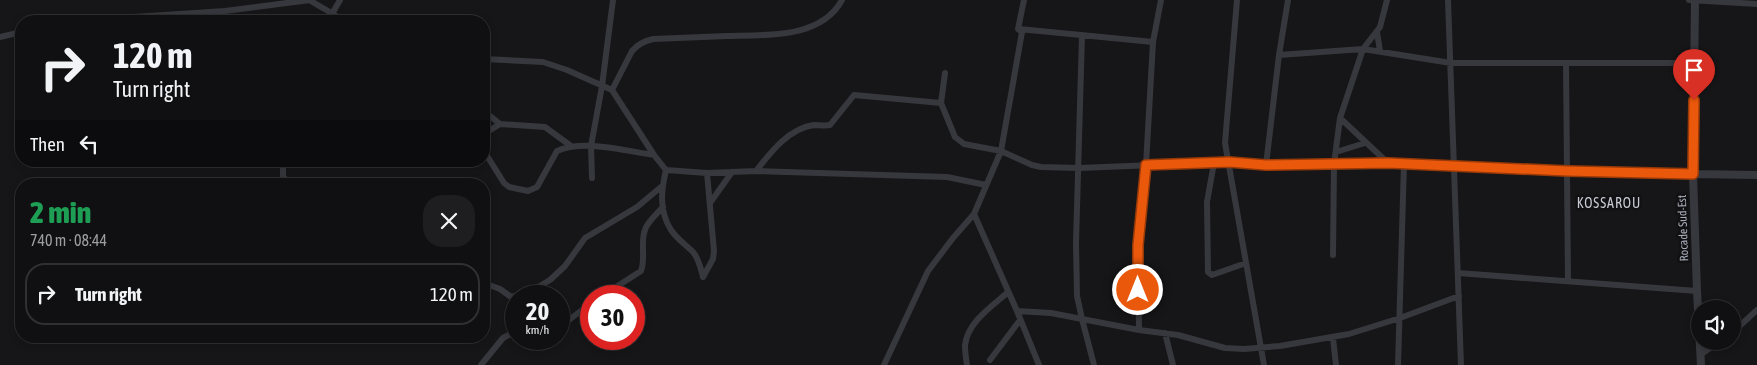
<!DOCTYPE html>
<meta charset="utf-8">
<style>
:root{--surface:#101012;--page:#1e1e20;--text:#f1f3f6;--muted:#9c9d9f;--line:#303032}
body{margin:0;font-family:"Asap Condensed",sans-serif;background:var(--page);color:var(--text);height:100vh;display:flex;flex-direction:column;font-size:19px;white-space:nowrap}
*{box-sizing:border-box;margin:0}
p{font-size:16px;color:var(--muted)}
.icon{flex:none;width:28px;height:28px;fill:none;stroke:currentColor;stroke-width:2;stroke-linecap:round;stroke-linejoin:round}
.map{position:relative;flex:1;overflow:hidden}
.panel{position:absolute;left:15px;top:178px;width:475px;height:165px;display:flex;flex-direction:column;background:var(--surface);border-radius:20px;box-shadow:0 2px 8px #0003,0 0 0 1px var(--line)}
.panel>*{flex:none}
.banner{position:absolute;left:15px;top:15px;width:475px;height:152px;border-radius:20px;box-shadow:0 2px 8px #0003,0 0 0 1px var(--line);background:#101012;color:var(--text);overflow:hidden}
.controls{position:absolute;left:1691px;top:300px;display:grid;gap:10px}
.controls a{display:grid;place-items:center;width:50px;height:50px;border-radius:50%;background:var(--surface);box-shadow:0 2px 8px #0003,0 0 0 1px var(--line);font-size:25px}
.speed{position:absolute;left:505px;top:285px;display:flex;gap:10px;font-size:25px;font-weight:700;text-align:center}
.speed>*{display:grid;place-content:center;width:65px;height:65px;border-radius:50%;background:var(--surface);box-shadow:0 2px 8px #0003,0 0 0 1px var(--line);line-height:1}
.speed small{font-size:12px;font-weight:400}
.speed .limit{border:8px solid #d22;background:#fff;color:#111}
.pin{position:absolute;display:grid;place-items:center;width:42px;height:42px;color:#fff;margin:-51px -21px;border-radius:50% 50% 50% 0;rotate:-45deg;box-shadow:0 0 5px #0007}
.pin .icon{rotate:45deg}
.me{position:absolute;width:55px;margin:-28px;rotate:0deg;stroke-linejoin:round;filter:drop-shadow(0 0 4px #0008)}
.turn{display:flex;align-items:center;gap:18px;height:105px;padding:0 15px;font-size:22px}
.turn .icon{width:65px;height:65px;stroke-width:2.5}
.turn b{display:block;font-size:35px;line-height:42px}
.then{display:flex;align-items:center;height:48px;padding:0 15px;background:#0003;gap:10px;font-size:19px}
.round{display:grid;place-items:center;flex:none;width:52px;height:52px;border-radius:20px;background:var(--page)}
.overview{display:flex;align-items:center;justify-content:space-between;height:85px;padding:0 15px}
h1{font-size:30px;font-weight:800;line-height:38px;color:#1e9e55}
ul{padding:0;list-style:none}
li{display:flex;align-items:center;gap:15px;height:62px;margin:0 10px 8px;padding:0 5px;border:2px solid var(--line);border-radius:20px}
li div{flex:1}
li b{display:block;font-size:19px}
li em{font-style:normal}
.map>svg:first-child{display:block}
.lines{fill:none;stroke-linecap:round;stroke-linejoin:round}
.minor{stroke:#37383d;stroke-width:6}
.tertiary{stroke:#37383d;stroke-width:8}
.route-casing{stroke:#983908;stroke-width:12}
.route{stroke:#ea580c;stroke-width:9}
.labels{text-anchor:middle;stroke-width:5;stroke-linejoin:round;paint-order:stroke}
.street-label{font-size:12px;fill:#a8adb8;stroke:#111113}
.neighbourhood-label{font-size:14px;letter-spacing:1px;fill:#c9ccd4;stroke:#111113}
</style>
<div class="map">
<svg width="1757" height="365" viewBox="0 0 1757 365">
<rect width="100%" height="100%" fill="#161618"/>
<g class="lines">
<path class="minor" d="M309,0L345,21
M1161,0L1153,42L1146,165L1138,245L1139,330L1178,335L1225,348L1244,349L1280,346L1349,334L1400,318L1459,296
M1237,0L1225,143L1264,365
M1448,0L1461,365
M1689,0L1757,4
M73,21L225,11L310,0
M328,21L340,0
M1019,29L1153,42
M1377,32L1380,51
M1082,35L1076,243L1077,296L1082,319L1139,330
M0,37L21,32
M1279,55L1363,49L1451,63H1694
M484,59L543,62L567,70L612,90L654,155L666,170L707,173L756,171L947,177L986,185
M1566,63L1568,281
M945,73L941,103L955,137L964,144L1001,151L1032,165L1041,167L1079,168L1229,162L1266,165L1388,163L1567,171L1693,174
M612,90L632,51C638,44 644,41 653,39C678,38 702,37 727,36C765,35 821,39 842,0
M484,111L500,124L545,127L571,146
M1340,118L1388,163
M484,134L500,124
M484,151L504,183L509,187L528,191L537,187L557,151C584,139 625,151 654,155
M1336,152L1365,143
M1214,163L1207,202L1208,272L1212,275L1246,263
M1266,165L1279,55L1288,0
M666,170C661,191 659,211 671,230C677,239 686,245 693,252C699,259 701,269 703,277
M756,171C770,153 789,128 814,125C820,125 825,126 830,125L854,95L941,103
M283,177L291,184
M592,178L591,146L602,86L613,0
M280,184L283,177V161
M710,203L732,172
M974,214L1017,311
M1333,255L1334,164L1340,118L1363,49L1380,27L1387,0
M1458,273L1697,291
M703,277L713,259L714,251L707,173
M484,283L500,289L511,297L528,293L550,280L565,266L585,238L637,207L661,187
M602,296L641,271C646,258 640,242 645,230C647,222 657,214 663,207
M559,324L569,320L591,303
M1165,333L1173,365
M1732,333L1757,310
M1333,338L1336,365
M1700,355L1720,341
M990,360L1020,320
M481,365L503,338L516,331
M884,365L928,271L953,238L974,214L1001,151L1022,32L1018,29L1024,0
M967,365C966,359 965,351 965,345C968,322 991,307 1007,293
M1039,365L1017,311L1051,313L1082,319L1094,365
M1398,365L1404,164"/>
<path class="tertiary" d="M1695,0L1693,174L1697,291L1701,365
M1693,174L1757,175"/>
</g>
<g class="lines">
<defs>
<path id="route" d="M1138,290V245L1146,165L1229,162L1266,165L1388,163L1567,171L1693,174L1694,100"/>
</defs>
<use href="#route" class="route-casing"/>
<use href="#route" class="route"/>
</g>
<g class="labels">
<g class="street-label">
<text transform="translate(1683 228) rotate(-92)" y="4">Rocade Sud-Est</text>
</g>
<g class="neighbourhood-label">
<text x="1609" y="208">KOSSAROU</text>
</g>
</g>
</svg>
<div class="controls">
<a><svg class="icon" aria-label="sound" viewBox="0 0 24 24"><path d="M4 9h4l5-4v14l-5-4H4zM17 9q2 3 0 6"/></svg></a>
</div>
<div class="speed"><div>20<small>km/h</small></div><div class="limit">30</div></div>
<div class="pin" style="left:1694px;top:100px;background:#d93025"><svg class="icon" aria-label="arrive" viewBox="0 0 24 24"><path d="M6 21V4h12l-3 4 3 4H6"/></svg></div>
<svg class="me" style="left:1138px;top:290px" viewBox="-20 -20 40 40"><circle r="17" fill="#ea580c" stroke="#fff" stroke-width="3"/><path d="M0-11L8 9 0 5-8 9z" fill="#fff"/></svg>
<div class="banner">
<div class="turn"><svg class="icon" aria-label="right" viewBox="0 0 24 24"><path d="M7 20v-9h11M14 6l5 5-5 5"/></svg><div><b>120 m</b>Turn right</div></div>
<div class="then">Then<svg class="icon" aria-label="left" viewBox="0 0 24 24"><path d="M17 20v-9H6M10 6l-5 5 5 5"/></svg></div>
</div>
<section class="panel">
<div class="overview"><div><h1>2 min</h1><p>740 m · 08:44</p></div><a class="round"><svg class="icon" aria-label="close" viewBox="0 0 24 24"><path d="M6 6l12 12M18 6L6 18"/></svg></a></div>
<ul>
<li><svg class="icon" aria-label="right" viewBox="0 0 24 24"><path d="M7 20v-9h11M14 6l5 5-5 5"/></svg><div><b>Turn right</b></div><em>120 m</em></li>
</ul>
</section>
</div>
